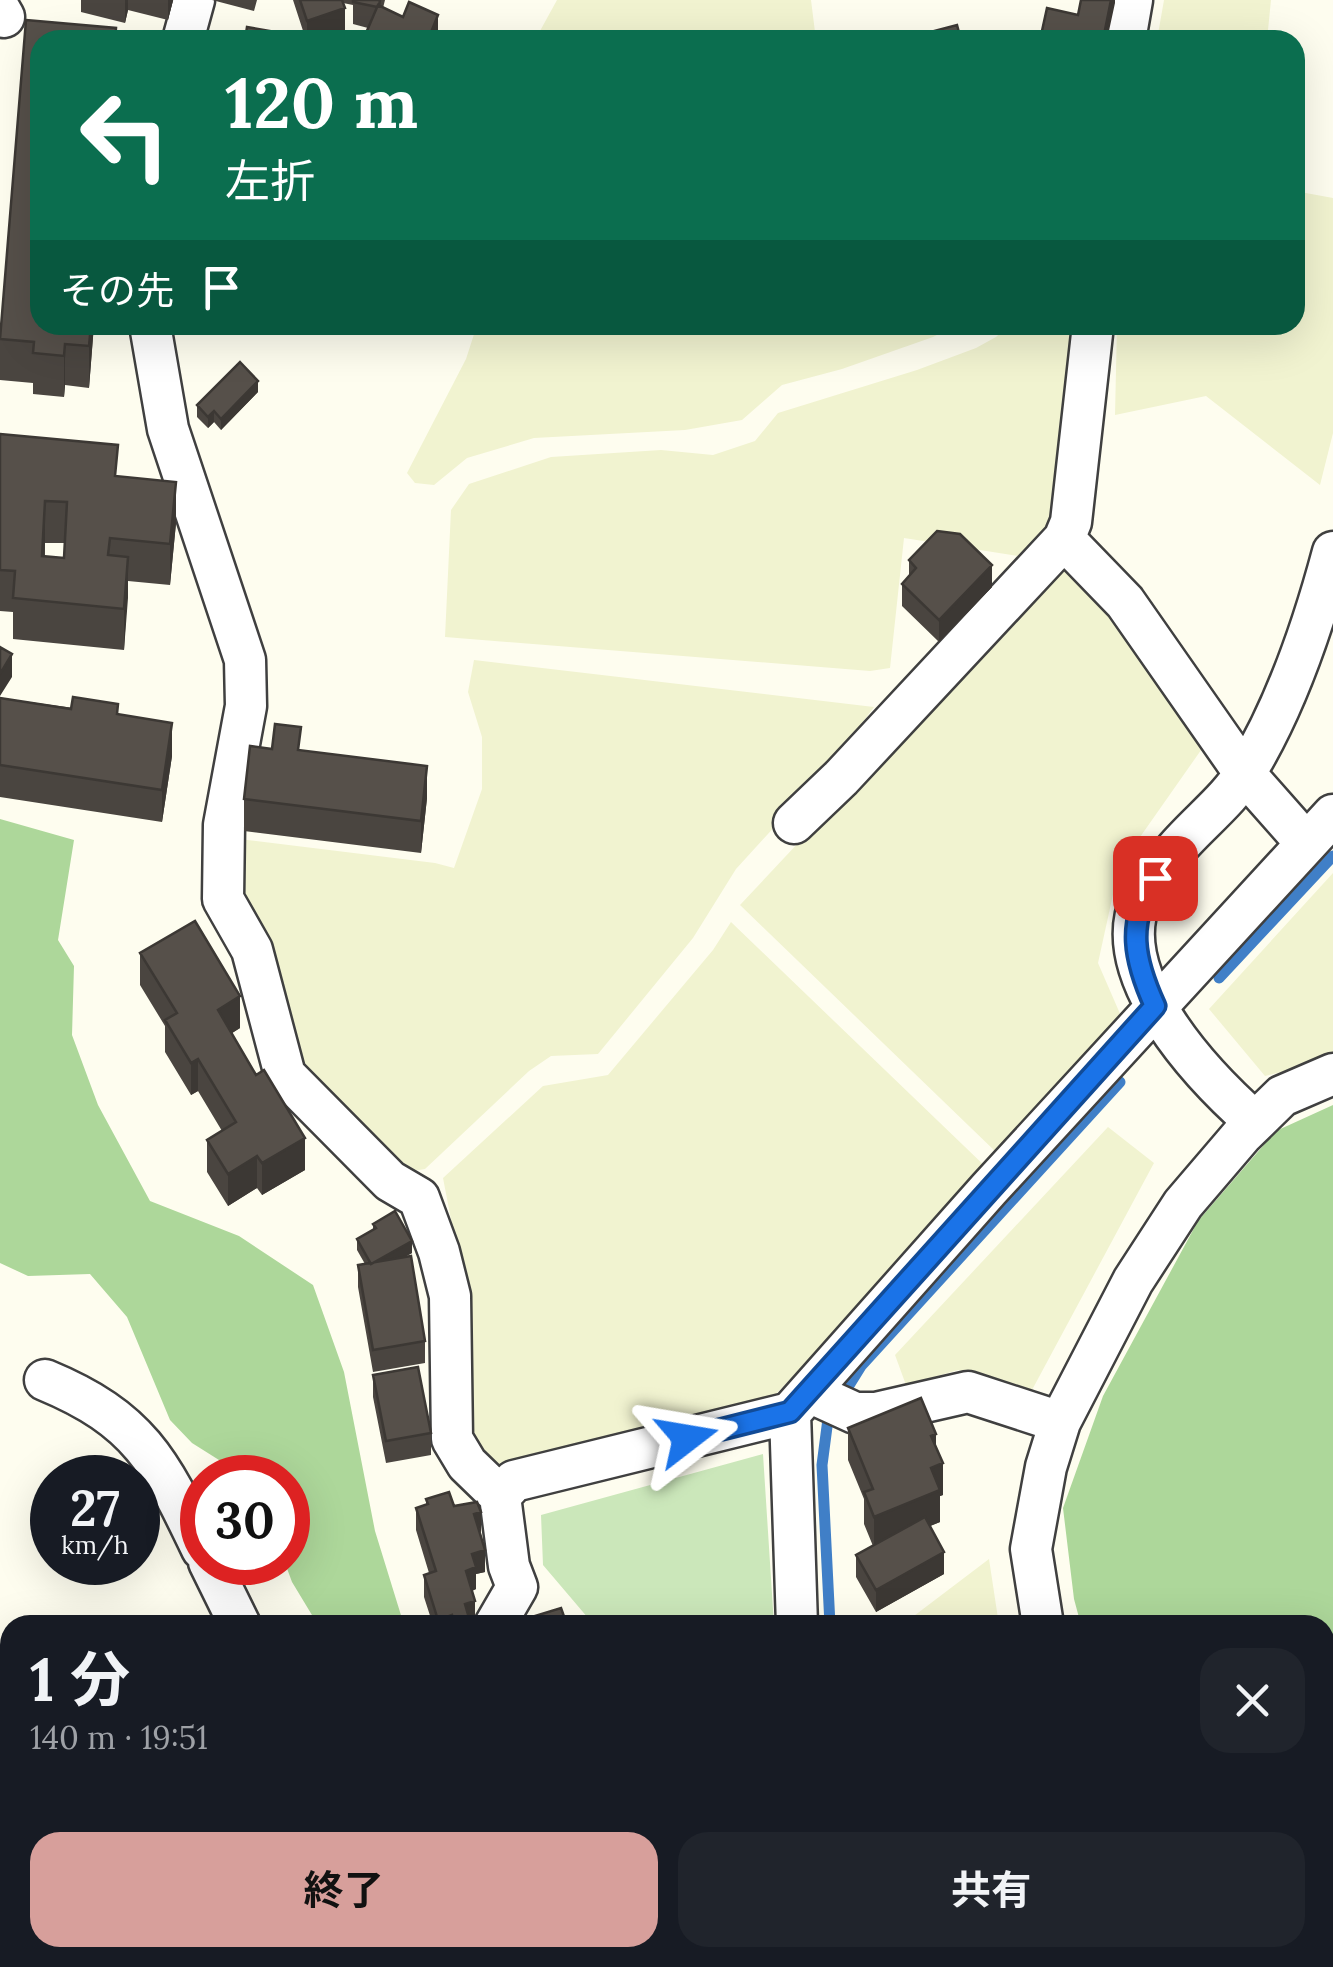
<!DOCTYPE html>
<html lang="ja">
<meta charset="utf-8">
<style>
:root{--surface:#171b24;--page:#20242c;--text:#f1f3f6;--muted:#9ea1a6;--accent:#d79f9b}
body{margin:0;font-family:Lora,"Noto Sans JP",serif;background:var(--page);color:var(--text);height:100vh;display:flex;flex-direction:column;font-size:38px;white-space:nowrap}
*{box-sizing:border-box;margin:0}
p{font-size:32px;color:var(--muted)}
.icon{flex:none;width:55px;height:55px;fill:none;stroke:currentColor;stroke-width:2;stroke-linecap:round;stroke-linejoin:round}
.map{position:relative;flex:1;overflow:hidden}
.sheet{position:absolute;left:0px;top:1615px;width:1335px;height:352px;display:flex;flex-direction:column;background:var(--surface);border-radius:30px 30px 0 0;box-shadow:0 10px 40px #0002}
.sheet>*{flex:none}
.banner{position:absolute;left:30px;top:30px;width:1275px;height:305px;border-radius:30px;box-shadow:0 10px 40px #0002;background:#0b6e4f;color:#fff;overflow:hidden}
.speed{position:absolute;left:30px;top:1455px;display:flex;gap:20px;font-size:50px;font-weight:700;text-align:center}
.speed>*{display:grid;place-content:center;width:130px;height:130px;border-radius:50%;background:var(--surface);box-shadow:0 10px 40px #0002;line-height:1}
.speed small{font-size:25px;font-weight:400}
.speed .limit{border:15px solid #d22;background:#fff;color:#111}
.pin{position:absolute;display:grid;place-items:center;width:85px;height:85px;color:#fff;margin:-42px;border-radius:20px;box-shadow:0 5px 15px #0006}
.me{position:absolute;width:110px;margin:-55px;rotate:76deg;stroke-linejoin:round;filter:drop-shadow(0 0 8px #0008)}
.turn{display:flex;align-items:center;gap:35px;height:210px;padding:0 30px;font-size:45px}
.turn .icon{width:130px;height:130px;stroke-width:2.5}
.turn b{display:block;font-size:70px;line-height:85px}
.then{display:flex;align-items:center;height:95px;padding:0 30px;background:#0003;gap:20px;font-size:38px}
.round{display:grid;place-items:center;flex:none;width:105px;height:105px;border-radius:30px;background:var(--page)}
.head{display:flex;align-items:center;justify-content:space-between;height:170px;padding:0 30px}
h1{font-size:60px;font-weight:700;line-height:75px}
.cta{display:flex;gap:20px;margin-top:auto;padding:20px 30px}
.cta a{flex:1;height:115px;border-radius:30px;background:var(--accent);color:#111;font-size:40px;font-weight:700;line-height:115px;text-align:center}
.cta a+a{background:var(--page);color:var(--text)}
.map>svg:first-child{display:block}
.farmland{fill:#f1f3d0}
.green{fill:#cbe7ba}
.forest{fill:#add79a}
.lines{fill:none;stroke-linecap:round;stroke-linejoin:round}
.stream{stroke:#407fc7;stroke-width:11}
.minor-casing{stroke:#404040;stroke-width:45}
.minor{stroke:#fff;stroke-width:40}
.wall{fill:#4a4540;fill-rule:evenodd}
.shaded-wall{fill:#3c3834}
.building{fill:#56504a;stroke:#3c3834;stroke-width:2.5;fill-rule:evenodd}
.route-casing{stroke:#114b97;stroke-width:25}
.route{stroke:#1a73e8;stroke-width:18}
</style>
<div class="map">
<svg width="1333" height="1967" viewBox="0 0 1333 1967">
<rect width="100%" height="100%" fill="#fefdef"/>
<path class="farmland" d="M557,0H811L816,40H535Z
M1164,0H1271L1267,40H1157Z
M1295,191L1333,198V433L1320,485L1206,396L1115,415L1117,325H1295Z
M477,325H956L933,337L842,369L782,385L742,420L685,430L534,438L467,458L434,485L415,483L407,473L466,359Z
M1009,325H1079L1056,520L1024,557L904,538L890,668L870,671L445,637L451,510L469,484L551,457L661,450L713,455L755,441L778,413L917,370L976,348L996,337Z
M1055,569L1078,570L1206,743L1119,867L1098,963L1121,1016L998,1154L740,905Z
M474,660L874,707L830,766L736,869L693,938L598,1054L551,1056L529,1071L425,1169L407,1172L330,1101L295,1055L237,869L239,839L435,863L454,868L482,789V737L468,692Z
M1333,873V1059L1265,1076L1209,1009Z
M731,922L989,1170L773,1397L501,1471L473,1443L466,1297L443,1178L543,1086L608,1075L713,950Z
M1108,1127L1154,1163L1032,1390L958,1370L906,1385L895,1355Z
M989,1559L999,1625H902Z
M1001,1958H1147V1967H1006Z"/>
<path class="green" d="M763,1454L774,1625H594L543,1565L541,1515Z
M1325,1914L1333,1920V1967H1210L1213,1958H1325Z
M796,1958H903L909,1967H804Z"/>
<path class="forest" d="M0,819L74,840L58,940L74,966L72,1035L98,1105L150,1201L239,1236L313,1285L344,1372L375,1531L404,1625H318L292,1582L285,1563L288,1478L246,1477L192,1443L170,1420L127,1317L90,1274L28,1276L0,1263Z
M1333,1105V1920L1325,1914V1625H1081L1074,1599L1063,1508L1103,1396L1198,1221L1276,1131Z
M35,1958H316L321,1967H28L27,1962Z"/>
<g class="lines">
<path class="stream" d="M1219,978L1333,856
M830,1625L822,1465L828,1419L861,1366L1120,1082
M962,1958L967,1967"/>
<defs>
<path id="minor" d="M0,10L4,17
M183,40L194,0
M1125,40L1132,0
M150,325L168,429L245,660L246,706L224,825L223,899L252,950L285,1075L390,1181L419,1198L439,1252L450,1296L452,1439L467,1464L500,1496L509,1566L517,1587L495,1625
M1064,539L1071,522L1093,325
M794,823L841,778L1064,539L1125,602L1245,774L1306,843
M1255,1122C1203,1076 1107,976 1141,899C1148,884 1161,867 1171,855C1194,826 1228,802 1247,770C1287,704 1313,627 1333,552
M45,1380C139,1419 160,1461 202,1549
M809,1392L855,1413H876L968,1392L1060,1422
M500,1496L514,1481L790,1413
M209,1562L240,1625
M797,1625L790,1413L989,1189L1333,815
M1043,1625L1031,1549L1046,1467L1060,1422L1133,1281L1183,1204L1242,1135L1282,1096L1333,1074
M436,1958L447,1967
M704,1958L726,1967
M927,1958L932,1967
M1193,1967L1194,1958
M1318,1967L1333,1961"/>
</defs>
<use href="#minor" class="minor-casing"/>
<use href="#minor" class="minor"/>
</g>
<path class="wall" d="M81,0H173L168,20L128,10L125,23L81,12Z
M212,0H257L254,11Z
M293,0H385L383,8L403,17L438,15L368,28L353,24V5L343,3L345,30L316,40H306Z
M116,40L89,388L65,385L64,397L33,394V383L0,380V326Z
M258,392L221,430L214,422L208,428L197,417V405Z
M0,434L118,477L176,523L170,585L128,581L124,650L13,639V612L0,611ZM45,543H65L64,558L45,556Z
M909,560L992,587L939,642L902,606V584L909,576Z
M0,698L118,714L172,756L162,822L0,797Z
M301,751L427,798L421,853L244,831V799Z
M140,953L240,1028L232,1033L305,1170L262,1195L257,1188L228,1206L207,1172V1140L222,1131L198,1091L191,1095L165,1052V1026L140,985Z
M373,1224L412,1253L403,1258L425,1341V1363L373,1372L358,1287V1265L365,1264L357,1250V1239L373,1230Z
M373,1375L431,1433V1455L386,1463L373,1397Z
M848,1428L936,1448L943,1495L940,1496V1522L930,1526L944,1574L876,1612L856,1577V1555L873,1546L864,1524V1499L848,1460Z
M426,1499L454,1506L481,1534L485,1572L476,1574V1589L472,1591L475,1623L471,1625H433L424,1597V1575L429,1573L416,1530V1508L426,1505Z"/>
<path class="shaded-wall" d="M125,0H128V10L125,23Z
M168,0H173L168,20Z
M1111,0H1115V3L1107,40H1103Z
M345,8V30L316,40H307V21Z
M438,15V40L432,30Z
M91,325H94L89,388V346Z
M65,344V385L64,397V356Z
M258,381V392L221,430V419Z
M214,411V422L208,428V417Z
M176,482V523L170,585V544Z
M45,501V543L42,597V556Z
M128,557V598L124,650V609Z
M992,565V587L939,642V620Z
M12,654V677L0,696V674Z
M172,723V756L162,822V790Z
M427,766V798L421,853V821Z
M240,996V1028L218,1042V1010Z
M198,1059V1091L191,1095V1063Z
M305,1138V1170L262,1195V1163Z
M257,1156V1188L228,1206V1174Z
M412,1241V1253L371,1275V1264Z
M936,1434V1466L943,1463V1495L940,1496V1522L874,1549V1517L931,1436Z
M481,1512V1534L474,1514Z
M485,1550V1572L476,1574V1589L466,1593V1571L472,1554Z
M944,1552V1574L876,1612V1590Z
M475,1601V1623L470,1625L465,1604Z
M452,1615V1625H438V1620Z"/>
<path class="building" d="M300,0H342L345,8L307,21Z
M353,0H380L379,6L377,7L353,2Z
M1081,0H1111L1103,40H1026V37L1040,40L1047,8L1078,15Z
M409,2L438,15L432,30L453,40H363L378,5L403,17Z
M26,20L116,28L115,40H40V325H91L89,346L65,344L64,356L33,353L34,342L0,339Z
M957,25L961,40H933L930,32Z
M247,27L287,34L286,40H245Z
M240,362L258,381L221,419L214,411L208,417L197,405Z
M0,434L118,445L115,476L176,482L170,544L110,538L108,555L128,557L124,609L13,598L15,571L0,570ZM45,501L67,502L64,558L42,556Z
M937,531L960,534L992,565L939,620L902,584L916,568L909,560Z
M0,647L12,654L0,674Z
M73,697L118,704L117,714L172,723L162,790L0,765V698L71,709Z
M275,724L301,727L298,750L427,766L421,821L244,799L250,746L272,749Z
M195,921L240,996L218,1010L256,1075L264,1070L305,1138L262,1163L257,1156L228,1174L207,1140L236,1122L198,1059L191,1063L165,1020L177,1013L140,953Z
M395,1211L412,1241L371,1264L357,1239L376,1228L373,1224Z
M411,1256L425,1341L373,1350L358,1265Z
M418,1367L431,1433L386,1441L373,1375Z
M921,1398L936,1434L931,1436L943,1463L931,1468L940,1490L874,1517L864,1492L873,1489L848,1428Z
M449,1492L454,1506L477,1502L481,1512L474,1514L485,1550L472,1554L476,1567L466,1571L475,1601L465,1604L471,1625H454L452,1615L438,1620L424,1575L436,1571L416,1508L428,1504L426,1499Z
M925,1517L944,1552L876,1590L856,1555Z
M561,1608L567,1625H513L512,1623Z"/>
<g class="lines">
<defs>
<path id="route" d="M687,1438L790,1412L1155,1006C1134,960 1126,923 1155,878"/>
</defs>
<use href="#route" class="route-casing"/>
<use href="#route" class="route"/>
</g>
</svg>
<div class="speed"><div>27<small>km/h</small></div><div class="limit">30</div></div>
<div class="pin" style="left:1155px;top:878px;background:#d93025"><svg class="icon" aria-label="arrive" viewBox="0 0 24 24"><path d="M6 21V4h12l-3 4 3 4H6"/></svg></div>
<svg class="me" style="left:687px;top:1438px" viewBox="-20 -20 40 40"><path d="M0-17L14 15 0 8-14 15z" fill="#1a73e8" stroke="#fff" stroke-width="4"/></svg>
<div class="banner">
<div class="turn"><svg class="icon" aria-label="left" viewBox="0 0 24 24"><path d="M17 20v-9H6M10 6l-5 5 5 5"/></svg><div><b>120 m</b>左折</div></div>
<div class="then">その先<svg class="icon" aria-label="arrive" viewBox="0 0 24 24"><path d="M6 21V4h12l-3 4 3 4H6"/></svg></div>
</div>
<section class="sheet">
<div class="head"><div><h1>1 分</h1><p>140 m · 19:51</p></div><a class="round"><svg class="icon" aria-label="close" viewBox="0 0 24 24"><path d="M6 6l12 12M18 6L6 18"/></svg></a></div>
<div class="cta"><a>終了</a><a>共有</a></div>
</section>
</div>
